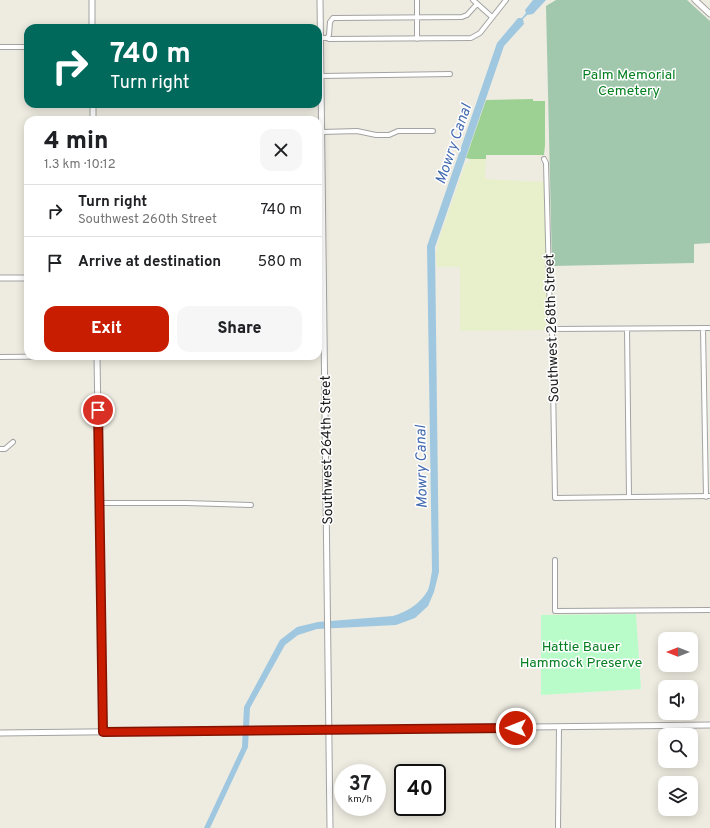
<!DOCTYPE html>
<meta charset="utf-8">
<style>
:root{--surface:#fff;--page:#f6f6f6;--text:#202124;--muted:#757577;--line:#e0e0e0;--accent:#c81d00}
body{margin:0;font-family:Overpass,sans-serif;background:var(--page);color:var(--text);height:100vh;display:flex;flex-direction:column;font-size:15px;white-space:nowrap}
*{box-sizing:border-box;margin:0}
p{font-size:13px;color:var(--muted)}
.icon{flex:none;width:22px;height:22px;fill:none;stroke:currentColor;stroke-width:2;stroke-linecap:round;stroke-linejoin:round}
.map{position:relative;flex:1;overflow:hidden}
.drawer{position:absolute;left:24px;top:116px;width:298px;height:244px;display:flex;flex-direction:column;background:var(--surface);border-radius:12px;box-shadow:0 2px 10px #0003}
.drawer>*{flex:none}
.hud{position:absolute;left:24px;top:24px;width:298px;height:84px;border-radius:12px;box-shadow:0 2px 10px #0003;background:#00695c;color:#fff;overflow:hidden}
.needle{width:26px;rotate:270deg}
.controls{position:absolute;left:658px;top:632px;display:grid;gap:8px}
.controls a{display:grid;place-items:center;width:40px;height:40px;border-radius:8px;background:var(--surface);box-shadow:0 2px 10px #0003;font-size:20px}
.speed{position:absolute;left:334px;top:764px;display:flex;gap:8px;font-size:20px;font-weight:700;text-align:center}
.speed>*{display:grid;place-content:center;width:52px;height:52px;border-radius:50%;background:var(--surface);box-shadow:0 2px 10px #0003;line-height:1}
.speed small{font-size:10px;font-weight:400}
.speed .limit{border:2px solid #111;border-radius:6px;background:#fff;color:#111}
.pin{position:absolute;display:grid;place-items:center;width:34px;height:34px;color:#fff;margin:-17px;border:2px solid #fff;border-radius:50%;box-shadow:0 1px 4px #0007}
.me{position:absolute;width:44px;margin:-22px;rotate:270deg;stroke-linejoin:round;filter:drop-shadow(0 0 3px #0008)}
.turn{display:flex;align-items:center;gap:14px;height:84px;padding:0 20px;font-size:18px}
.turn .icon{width:52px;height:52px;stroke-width:2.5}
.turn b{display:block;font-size:28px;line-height:34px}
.round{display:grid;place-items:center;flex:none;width:42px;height:42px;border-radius:12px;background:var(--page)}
.head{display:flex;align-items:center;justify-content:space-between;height:68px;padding:0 20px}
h1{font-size:24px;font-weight:800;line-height:30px}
.action{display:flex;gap:8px;margin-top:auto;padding:8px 20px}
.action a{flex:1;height:46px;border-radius:12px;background:var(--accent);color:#fff;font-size:16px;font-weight:800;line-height:46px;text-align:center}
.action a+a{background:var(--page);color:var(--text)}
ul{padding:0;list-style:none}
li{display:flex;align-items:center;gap:12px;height:52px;padding:0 20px;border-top:1px solid var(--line)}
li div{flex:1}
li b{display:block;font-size:15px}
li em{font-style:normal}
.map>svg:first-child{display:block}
.farmland{fill:#e7efcb}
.forest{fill:#9dd093}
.cemetery{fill:#a1c8ad}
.park{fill:#bafcc9}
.water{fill:#9fc7df}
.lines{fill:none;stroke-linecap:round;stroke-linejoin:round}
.minor-casing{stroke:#a3a3a3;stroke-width:6}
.tertiary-casing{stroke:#a3a3a3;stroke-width:7}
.minor{stroke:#fff;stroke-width:4}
.tertiary{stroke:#fff;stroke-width:5}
.route-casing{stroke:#821300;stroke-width:10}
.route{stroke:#c81d00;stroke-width:7}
.labels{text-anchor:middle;stroke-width:3;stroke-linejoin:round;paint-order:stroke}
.park-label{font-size:14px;fill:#057f21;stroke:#fff}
.street-label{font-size:14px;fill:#1c1c1c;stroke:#fff}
.water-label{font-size:15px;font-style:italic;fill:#446bb0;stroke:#fff}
</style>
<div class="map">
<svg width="710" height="828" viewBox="0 0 710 828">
<rect width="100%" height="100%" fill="#eeece1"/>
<path class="farmland" d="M470,159H486L485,179L545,182L547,330L460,331V267H437L436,254L439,239L466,162L469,163Z"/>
<path class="forest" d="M533,99V101H545V145L544,155H486V159H470L466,158L486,100Z"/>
<path class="cemetery" d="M556,0H687L710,21V243L694,244V263L552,266L546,6Z"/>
<path class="park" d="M636,614L641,689L541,695V615Z"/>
<path class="water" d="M533,0H546L533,14L527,15L523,19L524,24L504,46L435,247L439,572L434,592L428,606L415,618L396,625L317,629L298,635L285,645L250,708L248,747L210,828H204L242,747L244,707L280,640L297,627L318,622L393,616C407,612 421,603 428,590C430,585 431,576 432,571L427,246L497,43L518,18H522L526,13L525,10Z"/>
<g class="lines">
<defs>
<path id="minor" d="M417,0V39
M473,0L492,17
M320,38H327L329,39L471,38L480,33L506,0
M327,38L329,35L330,22L333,18L462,17L467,15L477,4
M0,47H28
M321,76L450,74
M322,132L357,131L376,135H389L398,131H433
M544,159L546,163L550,318L552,329L555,498L710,496
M703,328L706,497
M552,329L710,328
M627,329L629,497
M0,357L95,356
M0,449H5L13,442
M99,503H186L251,505
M555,560V611L710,610
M558,828L559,727"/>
<path id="tertiary" d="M92,0V28
M320,0L330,828
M695,0L710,14
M93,104V120
M0,278H28
M97,356L103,732
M0,733L710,725"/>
</defs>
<use href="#minor" class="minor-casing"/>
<use href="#tertiary" class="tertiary-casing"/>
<use href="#minor" class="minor"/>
<use href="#tertiary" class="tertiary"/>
</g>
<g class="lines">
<defs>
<path id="route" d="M98,410L103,732L516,728"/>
</defs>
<use href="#route" class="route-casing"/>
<use href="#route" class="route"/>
</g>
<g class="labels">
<g class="park-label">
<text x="629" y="79">Palm Memorial<tspan x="629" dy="16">Cemetery</tspan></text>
<text x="581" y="651">Hattie Bauer<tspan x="581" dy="16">Hammock Preserve</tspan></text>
</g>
<g class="street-label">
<text transform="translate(551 328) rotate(-92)" y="5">Southwest 268th Street</text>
<text transform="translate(326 450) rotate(-91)" y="5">Southwest 264th Street</text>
</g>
<g class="water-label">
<text transform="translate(453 144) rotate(-71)" y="5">Mowry Canal</text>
<text transform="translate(421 467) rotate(-91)" y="5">Mowry Canal</text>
</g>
</g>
</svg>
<div class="controls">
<a><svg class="needle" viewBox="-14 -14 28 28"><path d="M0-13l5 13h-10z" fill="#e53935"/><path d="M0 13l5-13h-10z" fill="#757577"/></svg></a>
<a><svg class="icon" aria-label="sound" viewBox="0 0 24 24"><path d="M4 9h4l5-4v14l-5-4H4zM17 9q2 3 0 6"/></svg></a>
<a><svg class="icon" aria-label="search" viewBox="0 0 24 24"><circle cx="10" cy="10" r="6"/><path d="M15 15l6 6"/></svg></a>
<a><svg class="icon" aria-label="layers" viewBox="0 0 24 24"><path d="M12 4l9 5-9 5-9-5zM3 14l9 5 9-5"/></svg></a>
</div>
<div class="speed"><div>37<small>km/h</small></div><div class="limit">40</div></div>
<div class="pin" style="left:98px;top:410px;background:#d93025"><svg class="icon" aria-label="arrive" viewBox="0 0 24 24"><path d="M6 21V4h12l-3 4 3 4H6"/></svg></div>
<svg class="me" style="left:516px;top:728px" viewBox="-20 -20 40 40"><circle r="17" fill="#c81d00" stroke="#fff" stroke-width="3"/><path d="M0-11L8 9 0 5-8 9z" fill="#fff"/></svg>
<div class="hud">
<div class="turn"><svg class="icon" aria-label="right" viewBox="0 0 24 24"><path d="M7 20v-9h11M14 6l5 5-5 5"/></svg><div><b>740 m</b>Turn right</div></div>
</div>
<section class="drawer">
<div class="head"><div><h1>4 min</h1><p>1.3 km · 10:12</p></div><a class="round"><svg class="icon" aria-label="close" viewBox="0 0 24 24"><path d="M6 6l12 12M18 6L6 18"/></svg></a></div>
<ul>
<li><svg class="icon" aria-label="right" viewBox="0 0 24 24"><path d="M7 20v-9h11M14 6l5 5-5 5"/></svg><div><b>Turn right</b><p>Southwest 260th Street</p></div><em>740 m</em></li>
<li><svg class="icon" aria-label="arrive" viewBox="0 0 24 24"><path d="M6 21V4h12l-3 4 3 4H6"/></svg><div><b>Arrive at destination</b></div><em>580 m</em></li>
</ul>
<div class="action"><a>Exit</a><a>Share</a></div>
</section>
</div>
